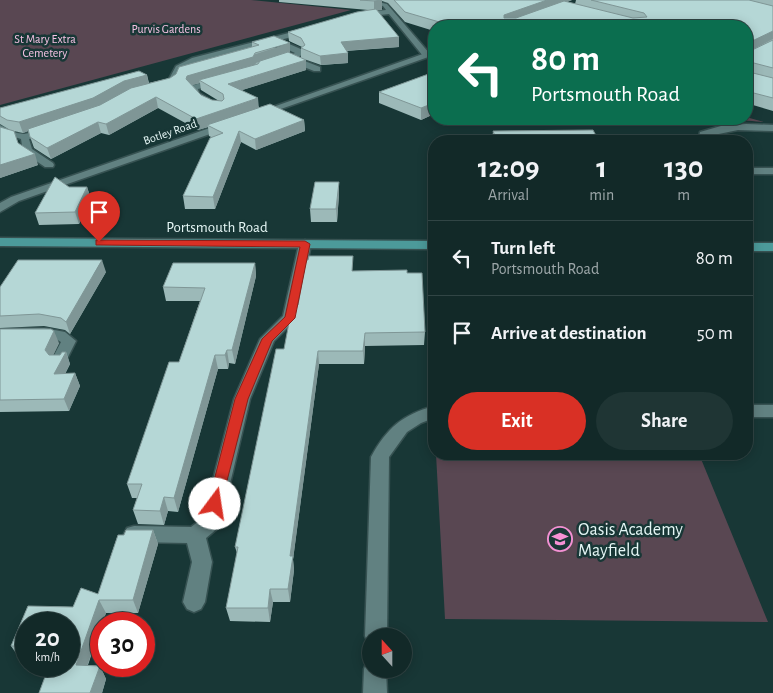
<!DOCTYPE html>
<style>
:root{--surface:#122928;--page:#1f3534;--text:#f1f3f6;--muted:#9ca6a8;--line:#314545;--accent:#d93025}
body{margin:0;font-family:"Alegreya Sans",sans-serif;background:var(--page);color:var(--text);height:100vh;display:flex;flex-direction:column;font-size:19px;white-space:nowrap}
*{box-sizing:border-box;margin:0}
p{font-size:16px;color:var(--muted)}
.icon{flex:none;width:28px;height:28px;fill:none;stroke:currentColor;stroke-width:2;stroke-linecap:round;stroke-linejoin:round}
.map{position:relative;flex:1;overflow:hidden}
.details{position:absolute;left:428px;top:135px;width:325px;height:325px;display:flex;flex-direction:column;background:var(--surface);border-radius:20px;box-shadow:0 2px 12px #0003,0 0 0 1px var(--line)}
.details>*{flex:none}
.top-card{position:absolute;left:428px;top:20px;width:325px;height:105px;border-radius:20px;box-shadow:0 2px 12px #0003,0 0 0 1px var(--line);background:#0b6e4f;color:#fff;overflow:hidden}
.needle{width:32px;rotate:339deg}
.tools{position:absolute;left:362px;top:628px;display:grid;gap:10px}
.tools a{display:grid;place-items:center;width:50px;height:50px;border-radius:50%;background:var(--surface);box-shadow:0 2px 12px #0003,0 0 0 1px var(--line);font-size:25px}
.speed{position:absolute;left:15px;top:612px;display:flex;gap:10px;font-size:25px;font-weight:700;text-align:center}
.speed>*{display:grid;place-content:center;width:65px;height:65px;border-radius:50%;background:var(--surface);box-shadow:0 2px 12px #0003,0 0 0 1px var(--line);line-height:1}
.speed small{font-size:12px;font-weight:400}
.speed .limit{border:8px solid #d22;background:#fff;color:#111}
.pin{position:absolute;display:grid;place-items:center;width:42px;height:42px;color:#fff;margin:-51px -21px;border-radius:50% 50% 50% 0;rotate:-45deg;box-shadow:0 0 5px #0007}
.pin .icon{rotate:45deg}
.me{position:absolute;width:55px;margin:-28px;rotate:14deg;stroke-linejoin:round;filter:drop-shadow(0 0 4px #0008)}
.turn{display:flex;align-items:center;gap:18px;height:105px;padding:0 20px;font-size:22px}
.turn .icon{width:65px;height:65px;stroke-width:2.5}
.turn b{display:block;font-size:35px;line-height:42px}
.eta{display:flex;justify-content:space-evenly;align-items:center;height:85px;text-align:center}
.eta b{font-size:30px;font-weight:700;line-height:35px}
.button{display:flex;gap:10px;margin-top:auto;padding:10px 20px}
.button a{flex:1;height:58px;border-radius:30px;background:var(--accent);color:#fff;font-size:20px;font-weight:700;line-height:58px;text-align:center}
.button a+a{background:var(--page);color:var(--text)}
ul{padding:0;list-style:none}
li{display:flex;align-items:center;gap:15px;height:75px;padding:0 20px;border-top:1px solid var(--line)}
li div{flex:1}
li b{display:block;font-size:19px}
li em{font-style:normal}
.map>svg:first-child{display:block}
.green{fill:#594752}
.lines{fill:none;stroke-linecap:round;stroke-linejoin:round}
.service-casing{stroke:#375252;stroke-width:3}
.minor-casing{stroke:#375252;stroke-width:3}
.secondary-casing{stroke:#375252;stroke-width:3}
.primary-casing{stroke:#375252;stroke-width:3}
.service{fill:#618181;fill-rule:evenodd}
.minor{fill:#618181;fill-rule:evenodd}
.secondary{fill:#618181;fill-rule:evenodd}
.primary{fill:#4c9a9a;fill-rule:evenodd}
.wall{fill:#9cb9b8;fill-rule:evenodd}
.shaded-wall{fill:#7f9696}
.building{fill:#b5d7d6;stroke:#7f9696}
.route{fill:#d93025;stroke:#8d1f18}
.labels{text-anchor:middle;stroke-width:5;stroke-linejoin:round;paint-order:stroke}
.far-park-label{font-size:12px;fill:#f5c2e3;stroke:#183736}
.far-street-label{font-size:12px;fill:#e5f6f5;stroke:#183736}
.street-label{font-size:15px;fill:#e5f6f5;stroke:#183736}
.near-poi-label{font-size:18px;fill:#e5f6f5;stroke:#183736;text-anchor:start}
</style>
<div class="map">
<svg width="773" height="693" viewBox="0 0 773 693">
<rect width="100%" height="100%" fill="#183736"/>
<path class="green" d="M0,0H251L351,10L0,105Z
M746,117L764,122C748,121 715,116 703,125H675L670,119H746Z
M436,454H699L768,622L445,619Z"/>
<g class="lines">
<defs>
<path id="service" d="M44,328L65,332L76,341L64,365H54L51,361L61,342L56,339H0V329Z
M746,405H773V417H746Z
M434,406V418L421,423L407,432L389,457L387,636H371V644L368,643L365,636L371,457C387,428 402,415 434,406Z
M371,659V669H386L387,693H363L364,669L367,661Z"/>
<path id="minor" d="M347,0H369L387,4L430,54L423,56L389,14L361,17L357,15L361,13L386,10L383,6Z
M308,28L312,30L311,32L280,40L303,50V54L297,58L320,67V71H314L289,61L275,64V60L295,53L272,42L198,62L182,69L176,83L161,89L157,86L169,79L176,66L192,58Z
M220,78L224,81L223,83L198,89L199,93L209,99V103H203L191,94L190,86Z
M746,124L773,125V131L738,130L709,136L708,141H698L700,132L721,126Z
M0,125L17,133L24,134L53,128V132L29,139L32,149L53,163L54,165L53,167H45L23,152L21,139L0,132Z
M746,168H773V174H746Z
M305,240L311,244L297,318L274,341L250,399L221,522L218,528L206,538L212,562L205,602L201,609L194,612L187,609L183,602L192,562L187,543L134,542L127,540L124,534L127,528L134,526L191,527L203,518L234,399L260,339L283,316L299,244Z"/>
<path id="secondary" d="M434,50V55L261,116L258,117L253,114Z
M227,122L232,125L230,127L19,201L0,212V203L11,197Z"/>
<path id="primary" d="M0,238L434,241V249L0,246Z
M746,243H773V251H746Z"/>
</defs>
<use href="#service" class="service-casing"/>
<use href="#minor" class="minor-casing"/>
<use href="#secondary" class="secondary-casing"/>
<use href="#primary" class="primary-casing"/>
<use href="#service" class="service"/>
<use href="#minor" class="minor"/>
<use href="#secondary" class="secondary"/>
<use href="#primary" class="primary"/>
</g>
<path class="wall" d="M279,0H572L567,2L575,4L576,0H773V111L746,103V26H434V31L405,22L388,3L382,1V10H377L399,47L346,51L348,53V63L321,65L301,58V48L302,47L289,41L288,32L368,10L279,2Z
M252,42L290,52L289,53L306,60V70L242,90L259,107L304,120L305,131L256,150L241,142L215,209H185L183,196L211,137L209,136L208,127L198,130L158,108L109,135L101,133L51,159L34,148L28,131L23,133L14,131L18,143L38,165L0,178L10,130L0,124V108L147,75L149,83L170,78L252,47ZM200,83L201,90L219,101L212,100L201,95L192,85Z
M434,72V114L421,120L379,103V92Z
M493,131L599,141H492Z
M339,182V194L337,222H311L310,209Z
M69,187H87L91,199L79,224L39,225L35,213Z
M255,263L256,276L235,364L229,363L228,369H218L178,512L168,511L164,525L138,524L133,510L137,498H132L127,484L179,362L200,301H166L163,287Z
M354,271L407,273L425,332L424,345L365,346L364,364H319L293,559L294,570L290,602H273L270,622L230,621L226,608L237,553L235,547L284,349Z
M106,272L70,334L65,330L44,326L0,328V287Z
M0,329L59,343L53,355H60L66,352L70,364L65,374L75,373L80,386L69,411L0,412Z
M126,530H153L158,544L138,613H106L102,624H101V626L88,665L100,666L106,679L102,693H39L49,666H69V624H26V659H20L11,646L28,606L73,607L81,588L98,594L118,535H124Z"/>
<path class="shaded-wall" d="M382,0V10L374,11V1Z
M547,0H572L503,24L504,15Z
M553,24V26H526Z
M773,31V39L746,53L748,43Z
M399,37V47L342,51L341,42Z
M290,43V52L256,63L255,66L199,80L200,83L188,86L186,79L187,76Z
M348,53V63L321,65L320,56Z
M306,60V70L230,94L228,84Z
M147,75L149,85L95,108L23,133L19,122L124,81Z
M156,97L158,108L109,135L106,124Z
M258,98L259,109L207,125L208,127L198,130L196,119Z
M434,103V114L421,120V108Z
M304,120L305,131L256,150L255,139Z
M98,122L101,133L51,159L47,148Z
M239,131L241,142L215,209L213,197Z
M35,154L38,165L0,178V165Z
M339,182V194L337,222L336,209Z
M87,187L91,199L79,224L75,212Z
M102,260L106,272L70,334L66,322Z
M255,263L256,276L235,364L232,350Z
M54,331L59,343L50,362L45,350Z
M365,333V346L364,364L363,351Z
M227,350L229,363L228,369L225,355Z
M318,351L319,364L293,560L294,570L290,602L288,589L290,556Z
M66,352L70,364L59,386L54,374Z
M215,355L218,369L178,512L174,498Z
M75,373L80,386L69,411L64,399Z
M164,497L168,511L164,525L160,511Z
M153,530L158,544L138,613L133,600Z
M270,589L273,602L270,622L268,608Z
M99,600L106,613L102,624H101V626L83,678L76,665Z
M100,666L106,679L102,693H90Z"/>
<path class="building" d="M360,0H382L374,1Z
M394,0H547L504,15V18H516L564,1L633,18L647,17L644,13L591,0H749L773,6V31L748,43V51H750L773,40V68L750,62L747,64L749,72L773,78V98L746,91V26H548L553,24L526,26H453L405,12Z
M376,9L399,37L341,42L348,53L320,56L301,48L305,45L301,38L288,32L357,12Z
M274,36L290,43L255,53L253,57L187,76L186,79L201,95L212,100L222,101L224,99L223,94L199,80L258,64L260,61L288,52L306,60L228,84L258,98L196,119L156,97L106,124L98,122L47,148L30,137L28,129L100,105L131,88L170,78L176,74L179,67L259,45L252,42Z
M139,71L147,75L124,81L93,98L19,122L7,120L0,116V108Z
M434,72V103L421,108L379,92Z
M270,104L304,120L255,139L239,131L213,197L183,196L210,138L223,133L207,125Z
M0,127L14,131L18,143L35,154L0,165Z
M593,130L599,141H497L493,131Z
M55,177L69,187H87L75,212L35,213Z
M315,182H339L336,209H310Z
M309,256H353L352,271L407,270V273H422L425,332L365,333L363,351H318L290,556H293L288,589H270L268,608H226L238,547H235L276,349H284L291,312L298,305L306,260H308Z
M18,260H102L66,322L61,318L39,314L0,316V287Z
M173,263H255L232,350H227L225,355H215L174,498L164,497L160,511L133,510L142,484H127L169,362H179L205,288L163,287Z
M0,329H51L54,331L45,350L49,355H60L62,352H66L54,374L75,373L64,399L0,400Z
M126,530H153L133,600H99L76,665L100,666L90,693H39L49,666H69V624H26V646H11L28,606L73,607L81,588L98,594L118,535H124Z"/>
<path class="route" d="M96,240L305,241L310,244L295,318L272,341L248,399L220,508L215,510L210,508L208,504L235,399L262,339L285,317L300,247L99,245H96Z"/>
<defs>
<symbol id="school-ring" viewBox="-11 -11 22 22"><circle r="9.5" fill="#183736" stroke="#f491d4" stroke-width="1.5"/><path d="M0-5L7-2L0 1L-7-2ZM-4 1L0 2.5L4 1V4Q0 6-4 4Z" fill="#f491d4"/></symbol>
</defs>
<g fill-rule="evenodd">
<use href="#school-ring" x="546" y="525" width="28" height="28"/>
</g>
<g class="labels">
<g class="far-park-label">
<text x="166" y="33">Purvis Gardens</text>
<text x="45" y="43">St Mary Extra<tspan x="45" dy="14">Cemetery</tspan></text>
</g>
<g class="far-street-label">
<text transform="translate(170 132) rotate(-19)" y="4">Botley Road</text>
</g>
<g class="street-label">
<text x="217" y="232">Portsmouth Road</text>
</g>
<g class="near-poi-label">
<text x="578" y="535">Oasis Academy<tspan x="578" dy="21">Mayfield</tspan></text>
</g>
</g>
</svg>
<div class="tools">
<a><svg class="needle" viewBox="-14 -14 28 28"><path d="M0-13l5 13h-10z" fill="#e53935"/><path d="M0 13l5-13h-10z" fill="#9ca6a8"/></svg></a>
</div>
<div class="speed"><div>20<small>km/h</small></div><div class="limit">30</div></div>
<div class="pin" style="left:99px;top:242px;background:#d93025"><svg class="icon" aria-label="arrive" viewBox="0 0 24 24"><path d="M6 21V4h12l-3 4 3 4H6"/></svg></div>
<svg class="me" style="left:215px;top:504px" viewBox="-20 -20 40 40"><circle r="19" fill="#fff"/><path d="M0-13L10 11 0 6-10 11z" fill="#d93025"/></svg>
<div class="top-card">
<div class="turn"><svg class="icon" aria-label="left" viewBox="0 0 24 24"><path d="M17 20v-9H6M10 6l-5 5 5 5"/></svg><div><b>80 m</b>Portsmouth Road</div></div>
</div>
<section class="details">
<div class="eta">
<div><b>12:09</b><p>Arrival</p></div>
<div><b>1</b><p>min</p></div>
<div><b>130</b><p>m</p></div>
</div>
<ul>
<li><svg class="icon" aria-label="left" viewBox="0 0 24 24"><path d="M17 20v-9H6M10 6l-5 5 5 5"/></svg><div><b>Turn left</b><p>Portsmouth Road</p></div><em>80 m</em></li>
<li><svg class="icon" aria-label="arrive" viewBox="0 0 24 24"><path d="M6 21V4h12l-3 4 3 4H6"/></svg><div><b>Arrive at destination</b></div><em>50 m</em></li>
</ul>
<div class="button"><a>Exit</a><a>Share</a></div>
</section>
</div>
